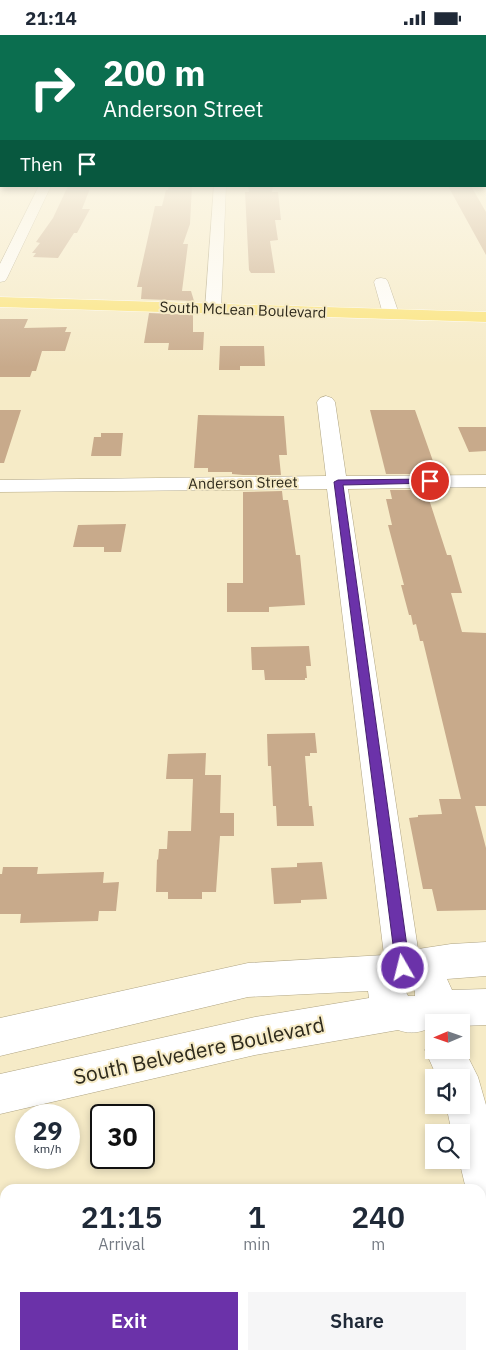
<!DOCTYPE html>
<style>
:root{--surface:#fff;--page:#f6f6f7;--text:#1f2937;--muted:#747a83;--accent:#6b32a9}
body{margin:0;font-family:"IBM Plex Sans",sans-serif;background:var(--page);color:var(--text);height:100vh;display:flex;flex-direction:column;font-size:19px;white-space:nowrap}
*{box-sizing:border-box;margin:0}
p{font-size:16px;color:var(--muted)}
.icon{flex:none;width:28px;height:28px;fill:none;stroke:currentColor;stroke-width:2;stroke-linecap:round;stroke-linejoin:round}
.map{position:relative;flex:1;overflow:hidden}
.drawer{position:absolute;left:0px;top:1149px;width:486px;height:176px;display:flex;flex-direction:column;background:var(--surface);border-radius:15px 15px 0 0;box-shadow:0 2px 8px #0003}
.drawer>*{flex:none}
.banner{position:absolute;left:0px;top:0px;width:486px;height:152px;box-shadow:0 2px 8px #0003;background:#0b6e4f;color:#fff;overflow:hidden}
.needle{width:32px;rotate:268deg}
.controls{position:absolute;left:425px;top:979px;display:grid;gap:10px}
.controls a{display:grid;place-items:center;width:45px;height:45px;border-radius:0px;background:var(--surface);box-shadow:0 2px 8px #0003;font-size:25px}
.speed{position:absolute;left:15px;top:1069px;display:flex;gap:10px;font-size:25px;font-weight:700;text-align:center}
.speed>*{display:grid;place-content:center;width:65px;height:65px;border-radius:50%;background:var(--surface);box-shadow:0 2px 8px #0003;line-height:1}
.speed small{font-size:12px;font-weight:400}
.speed .limit{border:2px solid #111;border-radius:8px;background:#fff;color:#111}
.pin{position:absolute;display:grid;place-items:center;width:42px;height:42px;color:#fff;margin:-21px;border:2px solid #fff;border-radius:50%;box-shadow:0 1px 5px #0007}
.me{position:absolute;width:55px;margin:-28px;rotate:352deg;stroke-linejoin:round;filter:drop-shadow(0 0 4px #0008)}
.turn{display:flex;align-items:center;gap:18px;height:105px;padding:0 20px;font-size:22px}
.turn .icon{width:65px;height:65px;stroke-width:2.5}
.turn b{display:block;font-size:35px;line-height:42px}
.then{display:flex;align-items:center;height:48px;padding:0 20px;background:#0003;gap:10px;font-size:19px}
.eta{display:flex;justify-content:space-evenly;align-items:center;height:85px;text-align:center}
.eta b{font-size:30px;font-weight:600;line-height:35px}
.cta{display:flex;gap:10px;margin-top:auto;padding:10px 20px}
.cta a{flex:1;height:58px;border-radius:0px;background:var(--accent);color:#fff;font-size:20px;font-weight:600;line-height:58px;text-align:center}
.cta a+a{background:var(--page);color:var(--text)}
.status{display:flex;justify-content:space-between;align-items:center;height:35px;padding:0 25px;background:var(--surface);direction:ltr}
.status svg{height:14px;fill:currentColor}
.map>svg:first-child{display:block}
.building{fill:#c8aa8b}
.lines{fill:none;stroke-linecap:round;stroke-linejoin:round}
.minor-casing{stroke:#afa483;stroke-width:1}
.major-casing{stroke:#fff;stroke-width:1}
.minor{fill:#fff;fill-rule:evenodd}
.major{fill:#fbe376;fill-rule:evenodd}
.route{fill:#6b32a9;stroke:#46206e}
.labels{text-anchor:middle;stroke-width:4;stroke-linejoin:round;paint-order:stroke}
.far-street-label{font-size:15px;fill:#2d291b;stroke:#f6ebc7}
.near-street-label{font-size:21px;fill:#2d291b;stroke:#f6ebc7}
</style>
<div class="status"><b>21:14</b><svg viewBox="0 0 49 12"><path d="M0 12V9h3v3zM5 12V6h3v6zM10 12V3h3v9zM15 12V0h3v12zM26 1h20v11H26zM47 4h2v5h-2z"/></svg></div>
<div class="map">
<svg width="486" height="1324" viewBox="0 0 486 1324">
<rect width="100%" height="100%" fill="#f6ebc7"/>
<path class="building" d="M68,151H91L82,174H90L77,198H74L58,223L33,222L36,218H32L40,208L36,207L53,183Z
M169,151H192L190,189L183,209H188L182,256H191L194,266L141,264L142,252H137L155,171H162L166,155H168Z
M248,151H273L272,157H278L281,185H275L278,205L270,206L275,238H251L249,235L245,157H249Z
M448,151H471L486,177V220Z
M149,278L193,280V297H204L203,315H168L169,308H144Z
M0,284H28L24,293L67,292L65,297H71L65,316H42L36,336H32L30,342H0Z
M220,311H264L265,331H240V335H219Z
M0,375H21L4,428H0Z
M370,375H415L434,429H419L421,439H386Z
M198,380L284,381L287,420H279L281,440H243L232,439V437H208V433H194Z
M458,392H486V416L469,417Z
M101,398H123L121,421H91L94,402H101Z
M390,455H426L447,520H451L462,558H451L462,597L486,598V771H475L486,813V875L437,876L432,854H423L409,783L418,782V780L442,779L439,764H461L423,606H420L416,589L413,590L411,580H409L401,550H404L388,490H392L386,464H392Z
M282,456L283,465H288L296,520H300L305,570L269,572V577H227V548H243V457Z
M126,489L121,517H104V512H73L78,490Z
M309,611L311,631H306L307,643H305V645H265L264,635H252L251,612Z
M315,698L317,718H310V721H305L309,771H312L314,791H277L276,771H273L271,731H268L267,699Z
M206,718L205,740H221L220,778H234V801H220L216,857H202V864H168V857H156L157,824L158,825L159,814H167L168,796H191L193,744H166L168,719Z
M322,827L327,864L301,865V868L274,869L271,833L297,832V828Z
M3,832H38L37,839L104,837L103,848L119,847L116,876H99L98,886L20,888L21,879H0V839H2Z"/>
<g class="lines">
<defs>
<path id="minor" d="M39,151H51L7,243L5,246L0,247V229Z
M214,151H226L221,274L218,277H208L205,274Z
M381,243L386,244L388,247L399,279L397,282H385L383,279L374,247L376,244Z
M326,361L332,363L335,367L346,441L486,440V452L348,454L418,914L451,909L486,907V941L447,944L452,955L486,954V990L461,991V988H434V992C420,997 412,1000 398,995L255,1020L0,1079V1039L255,982L369,963L368,956L248,962L0,1021V983L248,928L384,920L327,454L0,457V445L326,441L317,367L320,363ZM409,950L415,956V961H408L404,953Z
M434,1000V1015H461V1008L478,1042L486,1070V1171L481,1169V1154H466L465,1150L459,1125H461V1098H452L446,1070H461V1042H437L425,1015L430,1001Z"/>
<path id="major" d="M0,262L486,277V287L0,272Z"/>
</defs>
<use href="#minor" class="minor-casing"/>
<use href="#major" class="major-casing"/>
<use href="#minor" class="minor"/>
<use href="#major" class="major"/>
</g>
<linearGradient id="sky" x2="0" y2="1"><stop stop-color="#86b8e0"/><stop offset="0.44" stop-color="#fbf6e6"/><stop offset="1" stop-color="#fbf6e6" stop-opacity="0"/></linearGradient>
<rect width="486" height="332" fill="url(#sky)"/>
<path class="route" d="M430,444L435,446L434,448L343,450L410,933L408,938L403,940L398,938L396,933L334,447L338,445Z"/>
<g class="labels">
<g class="far-street-label">
<text transform="translate(243 275) rotate(2)" y="5">South McLean Boulevard</text>
<text transform="translate(243 448) rotate(-1)" y="5">Anderson Street</text>
</g>
<g class="near-street-label">
<text transform="translate(199 1016) rotate(-12)" y="7">South Belvedere Boulevard</text>
</g>
</g>
</svg>
<div class="controls">
<a><svg class="needle" viewBox="-14 -14 28 28"><path d="M0-13l5 13h-10z" fill="#e53935"/><path d="M0 13l5-13h-10z" fill="#747a83"/></svg></a>
<a><svg class="icon" aria-label="sound" viewBox="0 0 24 24"><path d="M4 9h4l5-4v14l-5-4H4zM17 9q2 3 0 6"/></svg></a>
<a><svg class="icon" aria-label="search" viewBox="0 0 24 24"><circle cx="10" cy="10" r="6"/><path d="M15 15l6 6"/></svg></a>
</div>
<div class="speed"><div>29<small>km/h</small></div><div class="limit">30</div></div>
<div class="pin" style="left:430px;top:446px;background:#d93025"><svg class="icon" aria-label="arrive" viewBox="0 0 24 24"><path d="M6 21V4h12l-3 4 3 4H6"/></svg></div>
<svg class="me" style="left:403px;top:933px" viewBox="-20 -20 40 40"><circle r="17" fill="#6b32a9" stroke="#fff" stroke-width="3"/><path d="M0-11L8 9 0 5-8 9z" fill="#fff"/></svg>
<div class="banner">
<div class="turn"><svg class="icon" aria-label="right" viewBox="0 0 24 24"><path d="M7 20v-9h11M14 6l5 5-5 5"/></svg><div><b>200 m</b>Anderson Street</div></div>
<div class="then">Then<svg class="icon" aria-label="arrive" viewBox="0 0 24 24"><path d="M6 21V4h12l-3 4 3 4H6"/></svg></div>
</div>
<section class="drawer">
<div class="eta">
<div><b>21:15</b><p>Arrival</p></div>
<div><b>1</b><p>min</p></div>
<div><b>240</b><p>m</p></div>
</div>
<div class="cta"><a>Exit</a><a>Share</a></div>
</section>
</div>
